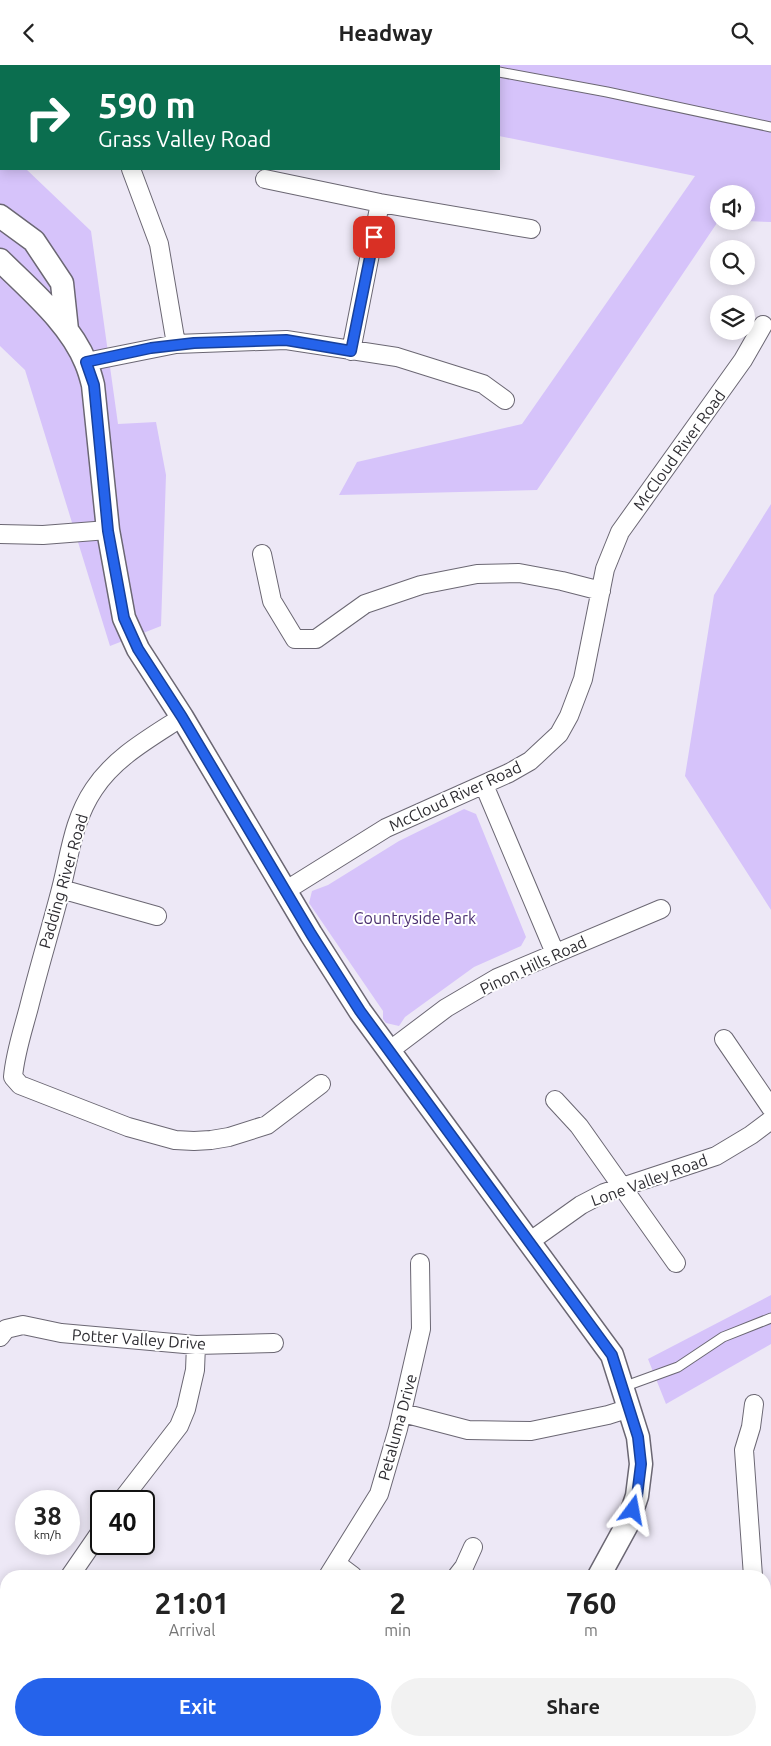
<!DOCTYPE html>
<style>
:root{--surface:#fff;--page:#f2f2f2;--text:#222;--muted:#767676;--accent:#2563eb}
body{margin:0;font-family:Ubuntu,sans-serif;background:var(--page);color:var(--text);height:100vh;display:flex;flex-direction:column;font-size:19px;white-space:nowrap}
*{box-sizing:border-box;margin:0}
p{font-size:16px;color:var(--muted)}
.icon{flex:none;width:28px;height:28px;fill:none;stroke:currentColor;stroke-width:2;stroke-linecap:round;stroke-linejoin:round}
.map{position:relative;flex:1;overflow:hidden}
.side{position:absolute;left:0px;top:1505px;width:771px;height:176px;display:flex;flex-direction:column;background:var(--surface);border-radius:20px 20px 0 0;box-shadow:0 2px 12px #0003}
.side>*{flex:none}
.banner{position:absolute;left:0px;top:0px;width:500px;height:105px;box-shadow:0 2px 12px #0003;background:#0b6e4f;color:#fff;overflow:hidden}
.fabs{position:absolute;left:710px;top:120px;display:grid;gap:10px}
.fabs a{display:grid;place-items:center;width:45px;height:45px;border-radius:50%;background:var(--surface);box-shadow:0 2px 12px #0003;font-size:25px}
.speed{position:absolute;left:15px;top:1425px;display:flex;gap:10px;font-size:25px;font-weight:700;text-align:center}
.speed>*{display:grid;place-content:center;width:65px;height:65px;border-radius:50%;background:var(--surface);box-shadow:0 2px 12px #0003;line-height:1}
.speed small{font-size:12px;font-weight:400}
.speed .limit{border:2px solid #111;border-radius:8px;background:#fff;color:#111}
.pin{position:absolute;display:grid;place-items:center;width:42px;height:42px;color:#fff;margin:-21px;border-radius:10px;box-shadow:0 2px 8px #0006}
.me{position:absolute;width:55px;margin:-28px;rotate:13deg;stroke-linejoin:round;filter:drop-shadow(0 0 4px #0008)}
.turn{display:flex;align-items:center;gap:18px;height:105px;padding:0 15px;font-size:22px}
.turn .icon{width:65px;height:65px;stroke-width:2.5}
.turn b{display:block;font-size:35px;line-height:42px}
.eta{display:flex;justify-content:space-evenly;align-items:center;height:85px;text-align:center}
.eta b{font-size:30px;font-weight:700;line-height:35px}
.cta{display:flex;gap:10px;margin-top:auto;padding:10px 15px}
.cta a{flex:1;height:58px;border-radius:30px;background:var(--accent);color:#fff;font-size:20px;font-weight:700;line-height:58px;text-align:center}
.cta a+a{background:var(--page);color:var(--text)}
header{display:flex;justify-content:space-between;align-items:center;height:65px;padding:0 15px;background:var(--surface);font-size:22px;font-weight:700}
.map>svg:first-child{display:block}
.green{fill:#d6c3fa}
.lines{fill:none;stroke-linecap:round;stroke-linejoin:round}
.service-casing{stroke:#6b6773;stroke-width:11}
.minor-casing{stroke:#6b6773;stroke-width:20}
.tertiary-casing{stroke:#6b6773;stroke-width:25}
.service{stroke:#fff;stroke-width:9}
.minor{stroke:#fff;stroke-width:18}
.tertiary{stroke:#fff;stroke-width:22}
.route-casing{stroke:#184099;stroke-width:12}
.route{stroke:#2563eb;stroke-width:9}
.labels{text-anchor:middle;stroke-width:4;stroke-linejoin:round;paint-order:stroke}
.street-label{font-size:16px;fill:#2e2d32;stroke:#fff}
.park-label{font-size:16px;fill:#4b3071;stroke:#fff}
</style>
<header><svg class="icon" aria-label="back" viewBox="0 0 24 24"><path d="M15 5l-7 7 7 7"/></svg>Headway<svg class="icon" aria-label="search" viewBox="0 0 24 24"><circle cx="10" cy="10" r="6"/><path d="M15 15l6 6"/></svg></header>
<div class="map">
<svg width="771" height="1681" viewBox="0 0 771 1681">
<rect width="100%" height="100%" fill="#ede8f6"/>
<path class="green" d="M156,0H771V157L746,156V129H719V155L537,425L339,430L357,397L522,359L695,111L499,71V1H162Z
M0,74L1,104H26L91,166L118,359L156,357L166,410L161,561L110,581L25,305L0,281Z
M771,439V845L685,711L714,530Z
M464,744L476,749L526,872L521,881L474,902L405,952L399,961L386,958L383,954V946L309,838L312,826L328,820L399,776Z
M771,1230V1279L666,1339L648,1294Z"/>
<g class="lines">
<defs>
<path id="service" d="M459,0L465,1
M499,7L607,27L771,62
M623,1322L678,1302L723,1272L771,1253"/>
<path id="minor" d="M131,104L159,179L176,279
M265,114L380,138L531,164
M351,286L380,138
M86,297L176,279L286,275L397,292L483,319L505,335
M0,469L43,470L108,465
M262,489L272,536L295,574H316L365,539L421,520L477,509L519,508L562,516L601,526
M182,652C150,673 115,692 94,724C73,755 70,789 61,824C51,863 39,902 29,942C23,965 15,988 13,1012L20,1020L128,1062L175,1075L194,1076L211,1075L229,1072L267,1060L321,1019
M484,720L555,888
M61,824L157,851
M285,826L386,763L509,708L530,696L559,669L569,651L583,614L605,504L620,467L743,295L763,260
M724,974L771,1043
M389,986L446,943L497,913L661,844
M555,1035L579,1061L676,1198
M529,1177L581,1140L604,1128L716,1091L751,1070L771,1055
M0,1272L6,1264L23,1260L61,1268L196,1280L274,1278
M403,1348L468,1365L531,1366L608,1350L630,1343
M121,1436L179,1361L186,1344L195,1305L196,1280
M337,1499L353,1511
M70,1511L101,1466
M328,1511L379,1429L398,1364L421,1264L420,1198
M457,1511L464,1502L473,1482
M753,1511L744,1385L751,1362L754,1339
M0,1620L6,1609
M501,1675L511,1681
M204,1681L209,1675
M716,1681L720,1675"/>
<path id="tertiary" d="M0,151L34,176L62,218L67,265
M0,195C30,225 70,258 86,298C89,305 91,312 93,320L108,465L124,553L138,584L182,652L311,869L360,946L612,1290L638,1372L641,1399L637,1431L628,1458L599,1511
M486,1681L491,1675"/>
</defs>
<use href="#service" class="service-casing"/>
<use href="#minor" class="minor-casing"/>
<use href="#tertiary" class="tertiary-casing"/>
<use href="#service" class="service"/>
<use href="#minor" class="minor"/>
<use href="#tertiary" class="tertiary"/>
</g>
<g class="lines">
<defs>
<path id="route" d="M374,172L351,286L286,275L194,278L151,283L86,297L94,320L108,466L124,553L138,584L182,652L311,869L360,946L612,1290L638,1372L641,1399L637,1431L633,1445"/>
</defs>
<use href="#route" class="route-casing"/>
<use href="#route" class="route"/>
</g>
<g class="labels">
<g class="street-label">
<text transform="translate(679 385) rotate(-54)" y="6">McCloud River Road</text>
<text transform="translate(455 731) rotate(-25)" y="6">McCloud River Road</text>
<text transform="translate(63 816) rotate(-74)" y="6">Padding River Road</text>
<text transform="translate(533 900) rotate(-25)" y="6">Pinon Hills Road</text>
<text transform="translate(649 1115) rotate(-20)" y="6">Lone Valley Road</text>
<text transform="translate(139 1274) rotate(4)" y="6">Potter Valley Drive</text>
<text transform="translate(397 1362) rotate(-75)" y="6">Petaluma Drive</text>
</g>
<g class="park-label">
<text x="415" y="859">Countryside Park</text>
</g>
</g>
</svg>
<div class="fabs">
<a><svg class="icon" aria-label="sound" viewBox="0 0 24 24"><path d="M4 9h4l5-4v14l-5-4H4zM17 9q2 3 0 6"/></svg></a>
<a><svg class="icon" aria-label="search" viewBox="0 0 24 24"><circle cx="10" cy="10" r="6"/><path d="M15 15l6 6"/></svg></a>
<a><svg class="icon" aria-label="layers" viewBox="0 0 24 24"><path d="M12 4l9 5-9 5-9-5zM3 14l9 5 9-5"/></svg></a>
</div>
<div class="speed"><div>38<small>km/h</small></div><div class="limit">40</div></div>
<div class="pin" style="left:374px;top:172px;background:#d93025"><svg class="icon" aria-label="arrive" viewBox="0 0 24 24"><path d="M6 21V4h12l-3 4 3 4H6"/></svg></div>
<svg class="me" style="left:633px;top:1445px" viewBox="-20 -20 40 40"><path d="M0-17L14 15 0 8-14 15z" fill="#2563eb" stroke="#fff" stroke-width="4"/></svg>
<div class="banner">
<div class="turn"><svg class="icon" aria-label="right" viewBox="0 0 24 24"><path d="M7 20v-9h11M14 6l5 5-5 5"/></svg><div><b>590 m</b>Grass Valley Road</div></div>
</div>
<section class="side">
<div class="eta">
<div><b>21:01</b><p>Arrival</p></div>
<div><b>2</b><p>min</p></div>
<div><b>760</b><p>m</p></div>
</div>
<div class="cta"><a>Exit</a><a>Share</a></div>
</section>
</div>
